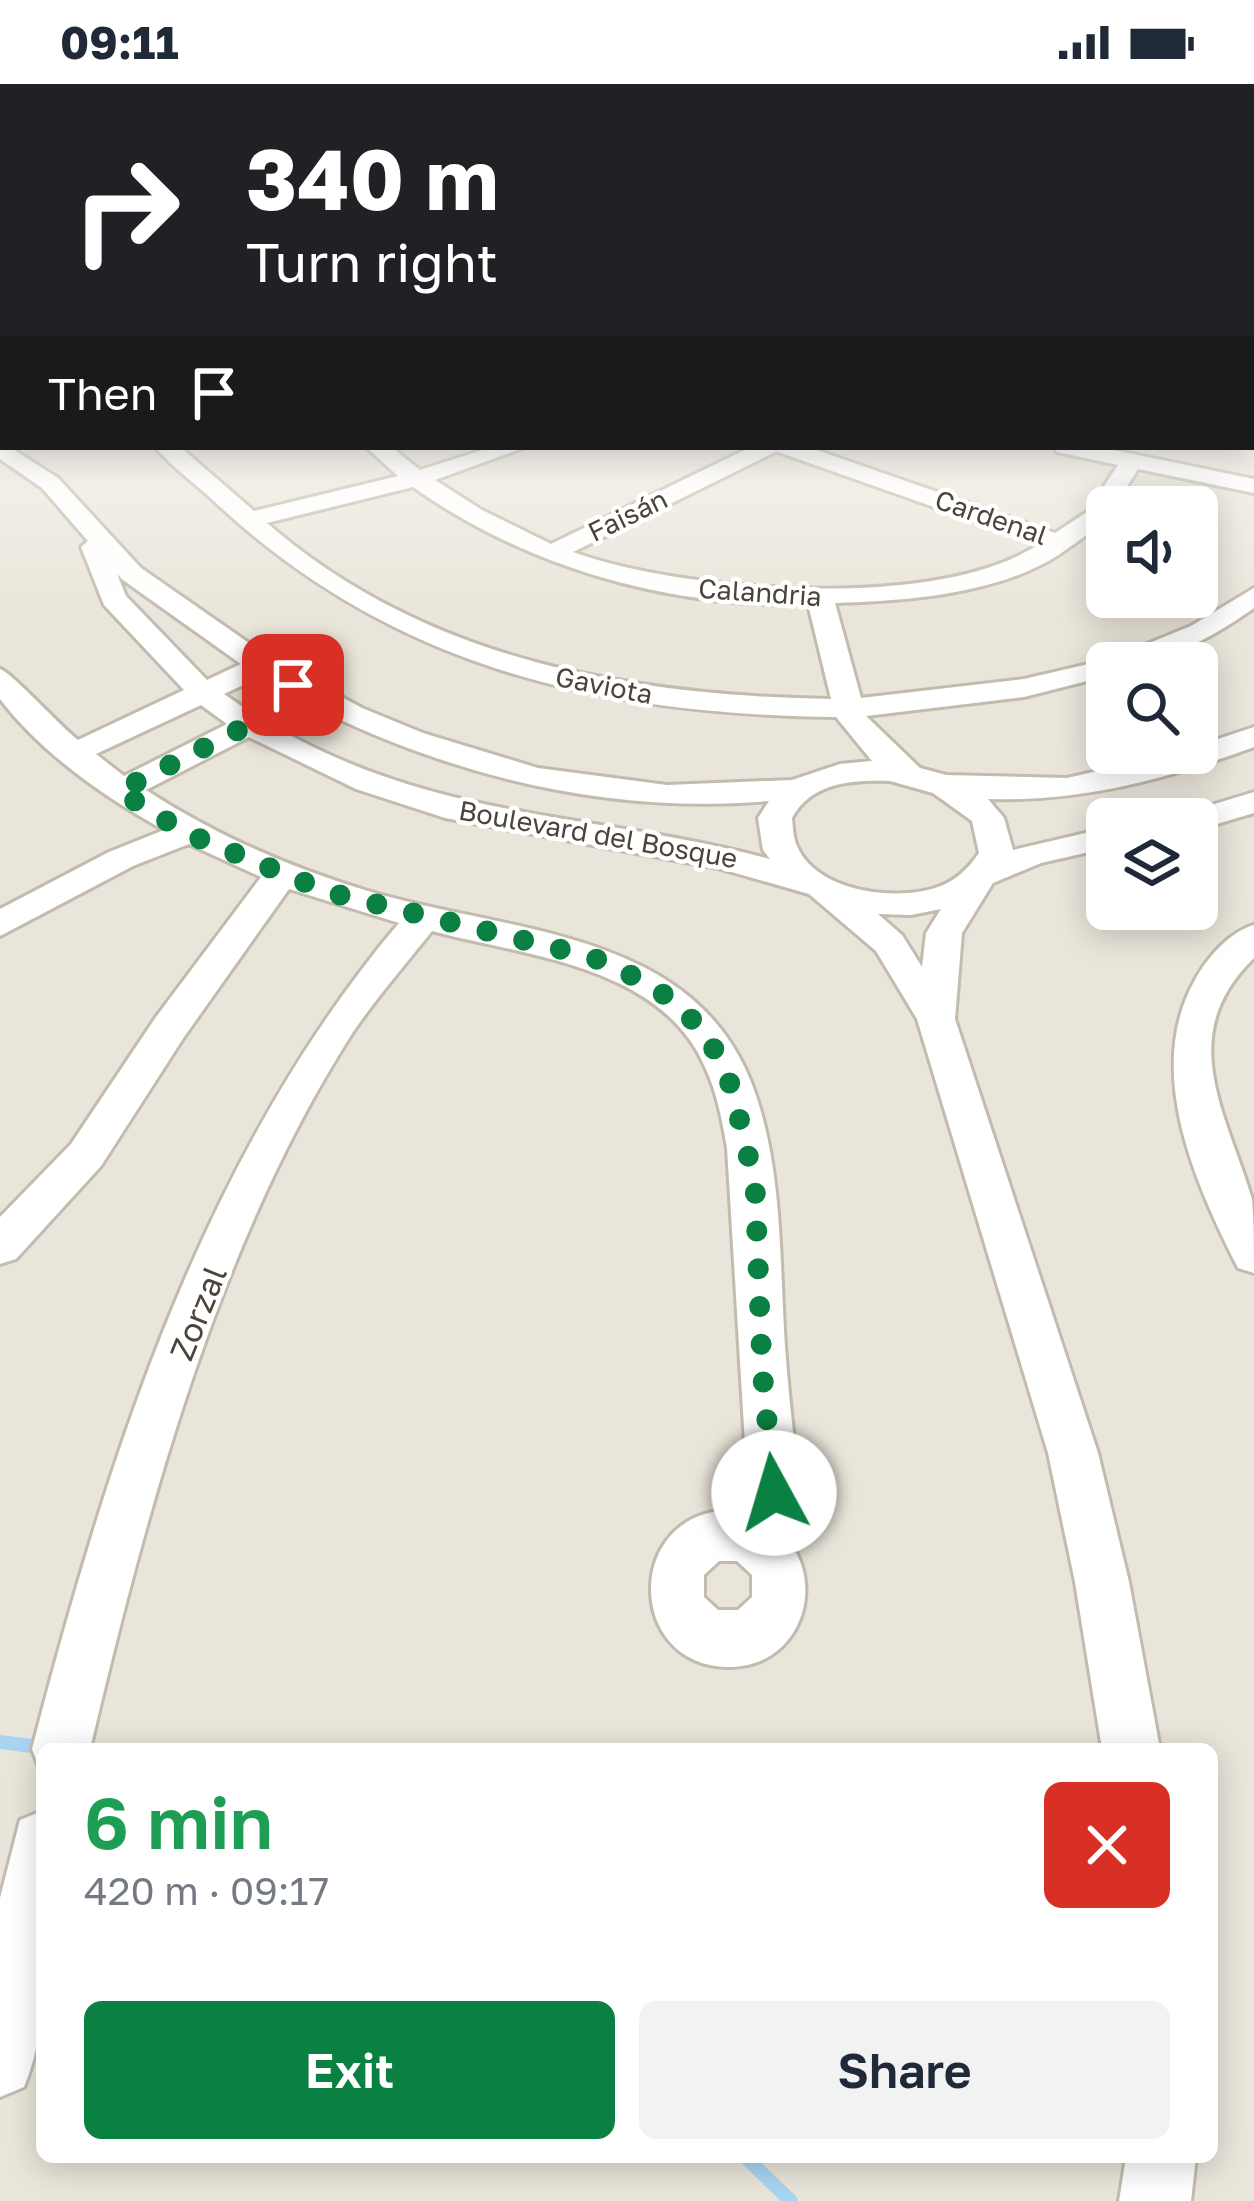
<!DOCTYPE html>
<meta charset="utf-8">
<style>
:root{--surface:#fff;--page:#f2f2f3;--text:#1f2937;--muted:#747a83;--accent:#0b8043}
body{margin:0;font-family:"Golos Text",sans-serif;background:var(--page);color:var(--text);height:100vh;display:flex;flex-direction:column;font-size:45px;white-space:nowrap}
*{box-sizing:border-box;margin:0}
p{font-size:39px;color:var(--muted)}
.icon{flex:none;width:66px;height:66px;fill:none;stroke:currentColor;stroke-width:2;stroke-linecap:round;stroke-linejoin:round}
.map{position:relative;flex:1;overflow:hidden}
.side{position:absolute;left:36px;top:1659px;width:1182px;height:420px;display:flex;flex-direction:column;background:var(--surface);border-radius:18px;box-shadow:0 6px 30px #0003}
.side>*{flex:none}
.hud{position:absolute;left:0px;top:0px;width:1254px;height:366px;box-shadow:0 6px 30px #0003;background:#202124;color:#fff;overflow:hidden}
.tools{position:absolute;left:1086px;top:402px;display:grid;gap:24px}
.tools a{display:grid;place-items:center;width:132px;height:132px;border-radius:18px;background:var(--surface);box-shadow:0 6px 30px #0003;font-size:60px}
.pin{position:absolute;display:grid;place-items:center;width:102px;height:102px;color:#fff;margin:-51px;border-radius:24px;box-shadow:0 6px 18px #0006}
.me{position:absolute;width:132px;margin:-66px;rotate:354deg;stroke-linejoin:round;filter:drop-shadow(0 0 9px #0008)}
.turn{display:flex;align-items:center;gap:42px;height:252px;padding:0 48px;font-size:54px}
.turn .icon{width:156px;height:156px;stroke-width:2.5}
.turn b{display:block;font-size:84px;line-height:102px}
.then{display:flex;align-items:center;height:114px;padding:0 48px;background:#0003;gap:24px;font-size:45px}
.round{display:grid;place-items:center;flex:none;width:126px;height:126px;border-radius:18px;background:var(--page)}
.headline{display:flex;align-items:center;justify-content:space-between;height:204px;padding:0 48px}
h1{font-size:72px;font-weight:600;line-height:90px;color:#1e9e55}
.action{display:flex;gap:24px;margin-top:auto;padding:24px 48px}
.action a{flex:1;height:138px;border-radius:18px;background:var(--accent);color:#fff;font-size:48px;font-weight:600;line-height:138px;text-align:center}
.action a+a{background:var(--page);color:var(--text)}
.status{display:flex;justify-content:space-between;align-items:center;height:84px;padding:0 60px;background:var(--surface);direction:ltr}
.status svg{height:33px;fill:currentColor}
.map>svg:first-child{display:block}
.residential{fill:#eae5da;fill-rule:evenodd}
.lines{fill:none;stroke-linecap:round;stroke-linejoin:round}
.stream{stroke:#a9d4f2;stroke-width:14}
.minor-casing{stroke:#c2bbae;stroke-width:6}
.minor{fill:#fff;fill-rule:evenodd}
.route{stroke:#0b8043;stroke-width:21;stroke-dasharray:0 37.8}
.labels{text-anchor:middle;stroke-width:9;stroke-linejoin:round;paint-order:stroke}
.far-street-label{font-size:27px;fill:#4b4439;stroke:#fff}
.street-label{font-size:33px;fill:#4b4439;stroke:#fff}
</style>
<div class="status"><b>09:11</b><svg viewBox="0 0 49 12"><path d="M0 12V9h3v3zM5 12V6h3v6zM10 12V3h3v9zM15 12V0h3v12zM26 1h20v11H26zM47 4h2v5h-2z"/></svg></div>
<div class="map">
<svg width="1254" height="2117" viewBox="0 0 1254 2117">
<rect width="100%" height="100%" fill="#f6f3ec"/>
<path class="residential" d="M0,243L3,363H1251L1254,243V2117H0ZM1107,423H1197V513H1107ZM1107,579H1197V669H1107ZM1107,735H1197V825H1107ZM42,1665H1212V2073H42Z"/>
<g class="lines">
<path class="stream" d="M0,1658L54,1665
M745,2073L791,2117"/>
<defs>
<path id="minor" d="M3,250V262L0,263V251Z
M0,283H3V296H0Z
M0,357L58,394L141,484L272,575L362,624L423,649L538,684L667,701L792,696L840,680L872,677L836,633C599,630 392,584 215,418C196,400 172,383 155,363H180L254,427L398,392L366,363H391L420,386L492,363H526L435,396L482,426L551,460L751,363H808L1055,449L1087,428L1118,381L1057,368L1054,363H1099L1254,395V409L1138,385L1114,423H1107L1105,438C1087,450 1070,464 1052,475C990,511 904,517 835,519L861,614L1024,595L1110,575L1191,542L1254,504V524C1205,558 1167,579 1107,579V592L1024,613L866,632L920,684L946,691L1067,694L1176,669H1197V662L1254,643V663C1167,695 1082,718 988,715L1004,734L1013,766L1107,744V764L1041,779L993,799L962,849L955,935L1098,1369L1129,1498L1160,1665H1102L1075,1498L1048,1369L917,935L876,867L809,810L718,784L445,734L356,705L249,653L146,706C215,751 289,783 368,807C515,851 707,844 759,1021C781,1093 780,1171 784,1246C787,1301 794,1355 800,1409L792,1426L774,1433L756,1426L748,1409L727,1064C722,1036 717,1008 705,983C661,881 525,872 432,847C405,881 377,913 353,948C218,1158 147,1424 90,1665H42L40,1686L32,1665C108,1374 202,1072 399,839L289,805L184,953L101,1082L16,1175L0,1180V1133L71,1060L156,933L261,793L189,760L133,782L0,852V825L109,768L164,746C106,714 42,670 0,615V585C11,588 61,643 78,656L184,606L104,521L81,463L88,457L42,404L0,375ZM777,367L778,368L1039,460C938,528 683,508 573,468ZM413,403C526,483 668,524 808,520L831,615C630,612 424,576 267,439ZM117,490L123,496L241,580L207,596L126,512ZM260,593L277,604L273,615L250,628L224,610ZM302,617C446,691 606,731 769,717L758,734L763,766L770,775C594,728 438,738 272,641ZM201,621L227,640L124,692L96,670ZM890,697L933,709L972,737L979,769C968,785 955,798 935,804C895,817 816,808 797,762C793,754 793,743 792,734C812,698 852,696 890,697ZM941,825L926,849L922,883L902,851L878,830L911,831Z
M1254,708V729L1197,746V735H1181L1185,729Z
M1254,841V874C1174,951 1226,1028 1252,1115C1254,1137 1254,1166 1254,1189L1238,1184C1195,1099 1144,986 1195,896C1207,874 1229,848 1254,841Z
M733,1426C839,1446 821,1584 728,1583C625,1582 624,1426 733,1426ZM719,1477H737L752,1491V1513L738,1526H718L704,1513V1491Z
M42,1727C42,1813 57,1924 24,2003L0,2013V1814L20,1736Z
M1126,2073H1196L1191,2117H1119Z"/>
</defs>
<use href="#minor" class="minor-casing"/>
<use href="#minor" class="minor"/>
</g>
<linearGradient id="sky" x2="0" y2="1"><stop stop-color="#8fc1ec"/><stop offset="0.45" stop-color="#fbfaf6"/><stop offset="1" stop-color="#fbfaf6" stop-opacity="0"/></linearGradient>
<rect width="1254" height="540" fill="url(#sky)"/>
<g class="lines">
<path class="route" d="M293,601L286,619L276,627L119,707L186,749L328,808L592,873L654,902L706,948L732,1004L755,1100L762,1285L774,1409"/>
</g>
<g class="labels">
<g class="far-street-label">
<text transform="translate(628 432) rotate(-26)" y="9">Faisán</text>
<text transform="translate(991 434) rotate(19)" y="9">Cardenal</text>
<text transform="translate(760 509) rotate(4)" y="9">Calandria</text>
<text transform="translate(604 602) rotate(11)" y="9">Gaviota</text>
<text transform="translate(598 751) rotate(10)" y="9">Boulevard del Bosque</text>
</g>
<g class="street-label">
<text transform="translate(198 1229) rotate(-68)" y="12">Zorzal</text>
</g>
</g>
</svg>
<div class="tools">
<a><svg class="icon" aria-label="sound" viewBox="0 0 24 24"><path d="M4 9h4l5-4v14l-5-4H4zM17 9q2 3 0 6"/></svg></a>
<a><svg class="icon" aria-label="search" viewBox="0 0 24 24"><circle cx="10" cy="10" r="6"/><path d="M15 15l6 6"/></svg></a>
<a><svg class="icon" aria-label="layers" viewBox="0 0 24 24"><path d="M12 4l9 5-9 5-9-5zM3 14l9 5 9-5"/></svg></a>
</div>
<div class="pin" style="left:293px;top:601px;background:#d93025"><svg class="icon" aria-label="arrive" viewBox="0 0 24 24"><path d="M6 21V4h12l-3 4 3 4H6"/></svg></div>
<svg class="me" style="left:774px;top:1409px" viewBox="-20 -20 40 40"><circle r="19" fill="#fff"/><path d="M0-13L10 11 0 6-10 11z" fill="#0b8043"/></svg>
<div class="hud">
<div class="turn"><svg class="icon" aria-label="right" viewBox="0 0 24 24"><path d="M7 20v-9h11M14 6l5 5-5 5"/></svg><div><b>340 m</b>Turn right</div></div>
<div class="then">Then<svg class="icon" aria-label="arrive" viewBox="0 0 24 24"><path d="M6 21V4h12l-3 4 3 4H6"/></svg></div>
</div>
<section class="side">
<div class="headline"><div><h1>6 min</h1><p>420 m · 09:17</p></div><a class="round" style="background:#d93025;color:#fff"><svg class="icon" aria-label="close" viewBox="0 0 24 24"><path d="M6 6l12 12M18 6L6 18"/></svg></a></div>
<div class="action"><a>Exit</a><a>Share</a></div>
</section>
</div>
